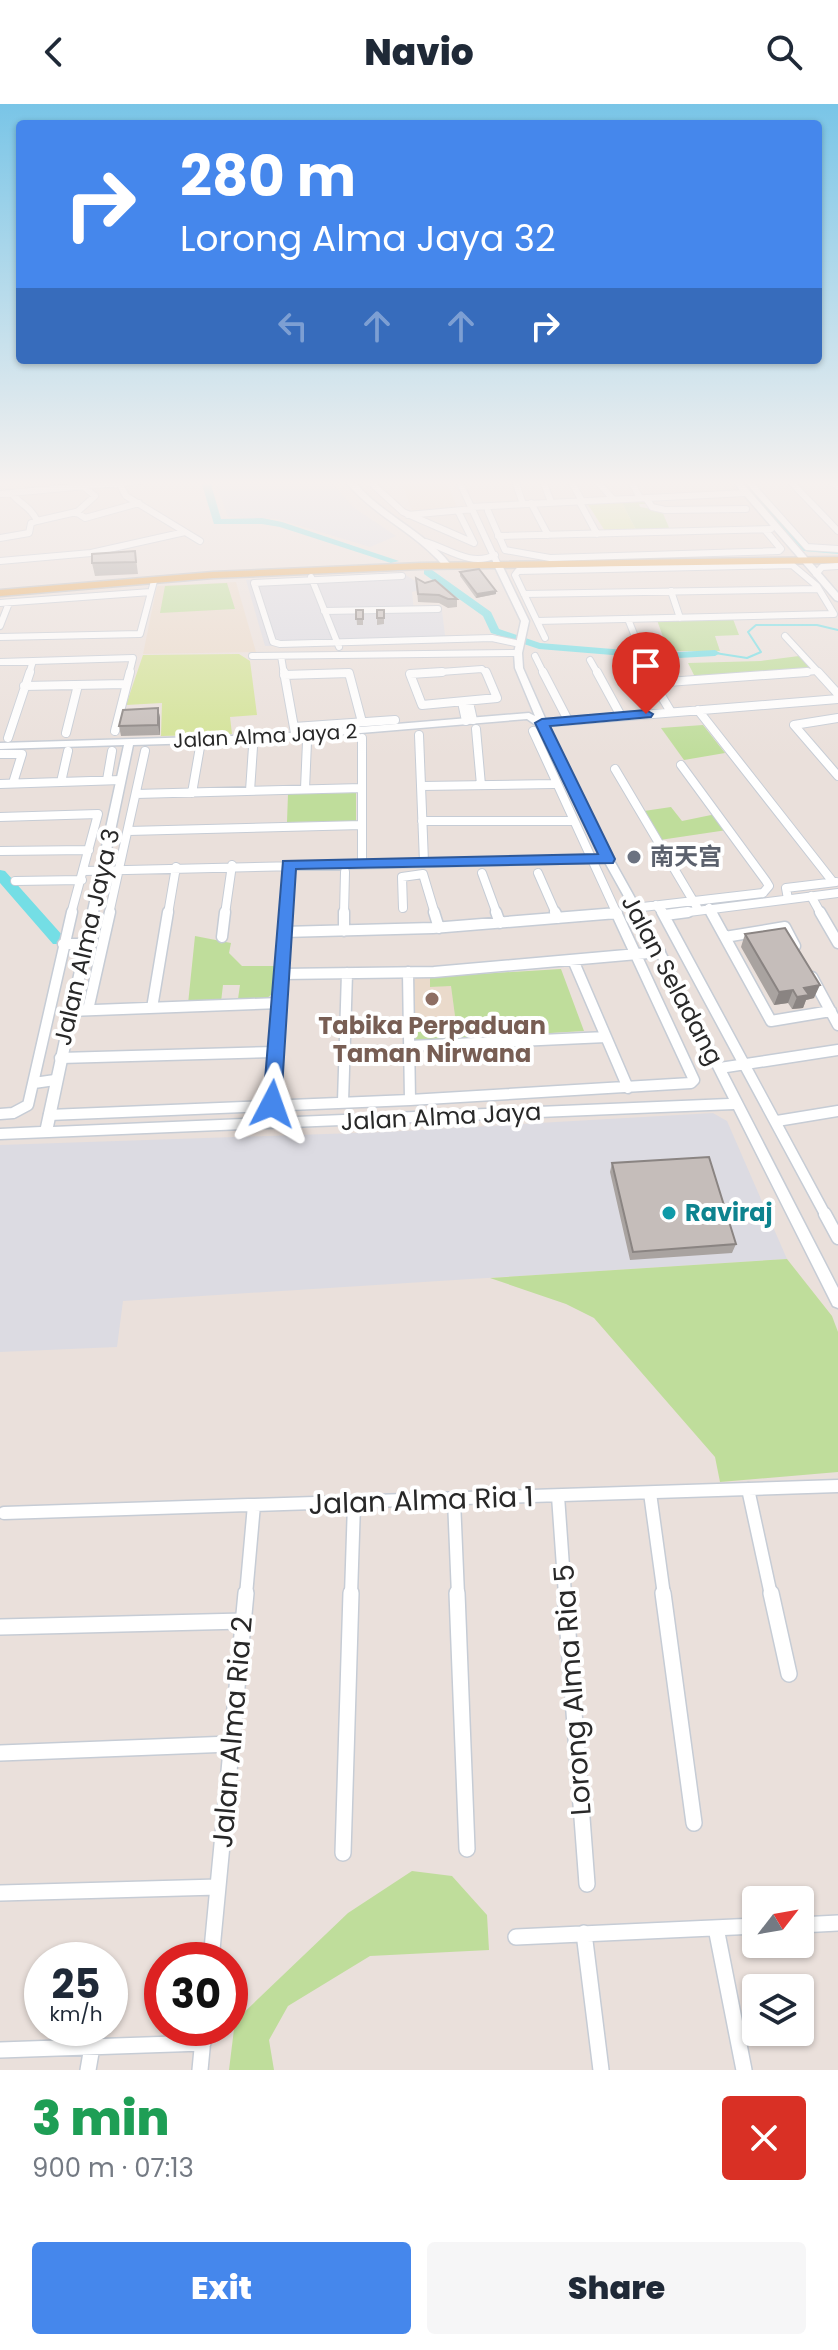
<!DOCTYPE html>
<meta charset="utf-8">
<style>
:root{--surface:#fff;--page:#f6f6f7;--text:#1f2937;--muted:#747a83;--accent:#4587ec}
body{margin:0;font-family:Poppins,"Noto Sans SC",sans-serif;background:var(--page);color:var(--text);height:100vh;display:flex;flex-direction:column;font-size:30px;white-space:nowrap}
*{box-sizing:border-box;margin:0}
p{font-size:26px;color:var(--muted)}
.icon{flex:none;width:44px;height:44px;fill:none;stroke:currentColor;stroke-width:2;stroke-linecap:round;stroke-linejoin:round}
.map{position:relative;height:1966px;overflow:hidden}
.side{display:flex;flex-direction:column;background:var(--surface);flex:1}
.side>*{flex:none}
.top-card{position:absolute;left:16px;top:16px;width:806px;height:244px;border-radius:8px;box-shadow:0 2px 6px #0004;background:#4587ec;color:#fff;overflow:hidden}
.needle{width:52px;rotate:59deg}
.buttons{position:absolute;left:742px;top:1782px;display:grid;gap:16px}
.buttons a{display:grid;place-items:center;width:72px;height:72px;border-radius:8px;background:var(--surface);box-shadow:0 2px 6px #0004;font-size:40px}
.speed{position:absolute;left:24px;top:1838px;display:flex;gap:16px;font-size:40px;font-weight:700;text-align:center}
.speed>*{display:grid;place-content:center;width:104px;height:104px;border-radius:50%;background:var(--surface);box-shadow:0 2px 6px #0004;line-height:1}
.speed small{font-size:20px;font-weight:400}
.speed .limit{border:12px solid #d22;background:#fff;color:#111}
.pin{position:absolute;display:grid;place-items:center;width:68px;height:68px;color:#fff;margin:-82px -34px;border-radius:50% 50% 50% 0;rotate:-45deg;box-shadow:0 0 8px #0007}
.pin .icon{rotate:45deg}
.me{position:absolute;width:88px;margin:-44px;rotate:4deg;stroke-linejoin:round;filter:drop-shadow(0 0 6px #0008)}
.turn{display:flex;align-items:center;gap:28px;height:168px;padding:0 32px;font-size:36px}
.turn .icon{width:104px;height:104px;stroke-width:2.5}
.turn b{display:block;font-size:56px;line-height:68px}
.lanes{display:flex;align-items:center;height:76px;padding:0 32px;background:#0003;justify-content:center;gap:40px;direction:ltr}
.lanes .off{opacity:.35}
.round{display:grid;place-items:center;flex:none;width:84px;height:84px;border-radius:8px;background:var(--page)}
.headline{display:flex;align-items:center;justify-content:space-between;height:136px;padding:0 32px}
h1{font-size:48px;font-weight:800;line-height:60px;color:#1e9e55}
.action{display:flex;gap:16px;margin-top:auto;padding:16px 32px}
.action a{flex:1;height:92px;border-radius:8px;background:var(--accent);color:#fff;font-size:32px;font-weight:800;line-height:92px;text-align:center}
.action a+a{background:var(--page);color:var(--text)}
header{display:flex;justify-content:space-between;align-items:center;height:104px;padding:0 32px;background:var(--surface);font-size:36px;font-weight:800}
.map>svg:first-child{display:block}
.industrial{fill:#dcdbe2}
.education{fill:#eadacb}
.green{fill:#bfdd9b}
.pitch{fill:#d3e397}
.lines{fill:none;stroke-linecap:round;stroke-linejoin:round}
.stream{stroke:#74dee5;stroke-width:2}
.river{fill:#74dee5;fill-rule:evenodd}
.minor-far4-casing{stroke:#c6ccd5;stroke-width:8}
.minor-far3-casing{stroke:#c6ccd5;stroke-width:10}
.minor-far2-casing{stroke:#c6ccd5;stroke-width:13}
.minor-far1-casing{stroke:#c6ccd5;stroke-width:15}
.minor-casing{stroke:#c6ccd5;stroke-width:18}
.tertiary-casing{stroke:#c6ccd5;stroke-width:3}
.secondary-casing{stroke:#c6ccd5;stroke-width:3}
.primary-casing{stroke:#bebebe;stroke-width:3}
.minor-far4{stroke:#fff;stroke-width:6}
.minor-far3{stroke:#fff;stroke-width:8}
.minor-far2{stroke:#fff;stroke-width:10}
.minor-far1{stroke:#fff;stroke-width:12}
.minor{stroke:#fff;stroke-width:15}
.tertiary{fill:#fff;fill-rule:evenodd}
.secondary{fill:#fff;fill-rule:evenodd}
.primary{fill:#e6ac64;fill-rule:evenodd}
.wall{fill:#a9a3a0}
.shaded-wall{fill:#8a8482}
.building{fill:#c5bdba;stroke:#8a8482;stroke-width:2}
.route{fill:#4587ec;stroke:#2d5899;stroke-width:2}
.worship-dot{fill:#6b7280;stroke:#fff;stroke-width:3}
.education-dot{fill:#8d6e63;stroke:#fff;stroke-width:3}
.culture-dot{fill:#0f9aa8;stroke:#fff;stroke-width:3}
.labels{text-anchor:middle;stroke-width:8;stroke-linejoin:round;paint-order:stroke}
.far-street-label{font-size:20px;fill:#282828;stroke:#fff}
.worship-label{font-size:24px;font-weight:bold;fill:#5b616d;stroke:#fff;text-anchor:start}
.street-label{font-size:24px;fill:#282828;stroke:#fff}
.education-label{font-size:24px;font-weight:bold;fill:#785e54;stroke:#fff}
.culture-label{font-size:24px;font-weight:bold;fill:#0d838f;stroke:#fff;text-anchor:start}
.near-street-label{font-size:28px;fill:#282828;stroke:#fff}
</style>
<header><svg class="icon" aria-label="back" viewBox="0 0 24 24"><path d="M15 5l-7 7 7 7"/></svg>Navio<svg class="icon" aria-label="search" viewBox="0 0 24 24"><circle cx="10" cy="10" r="6"/><path d="M15 15l6 6"/></svg></header>
<div class="map">
<svg width="838" height="1966" viewBox="0 0 838 1966">
<rect width="100%" height="100%" fill="#eae0db"/>
<path class="industrial" d="M215,377H330L353,403L396,432L370,443L277,415L228,413Z
M404,470L427,484L412,488L414,507H442L446,539L265,542L246,476Z
M713,1009L727,1017L787,1155L123,1197L117,1243L0,1248V1041L383,1028Z"/>
<path class="education" d="M401,377H443L448,382L458,405L413,409Z
M236,478L256,548L143,550L157,482Z
M430,873L431,883L451,881L457,928H413L409,881L416,874Z"/>
<path class="green" d="M640,396L647,400H639L640,403L662,407L670,426H636L621,397Z
M227,479L235,505L160,509L165,482Z
M733,515L739,531L715,532L720,547H668L657,516Z
M799,552L811,565L695,573L688,559L761,557Z
M703,621L725,649L684,656L661,624Z
M356,689V717L287,718L288,690Z
M671,703L682,717L716,710L727,726L660,736L644,707Z
M195,832L231,839L229,849L242,862H274L272,890L266,895H238L240,881H223L221,898L188,900Z
M561,865L584,927L413,937V928L457,927L451,882L430,883V873Z
M787,1155L832,1212L838,1228V1368L720,1378L715,1353L594,1214L566,1200L490,1174Z
M412,1767L452,1772L487,1811L489,1846L370,1852L288,1902L269,1936L274,1966H229L235,1917L348,1809Z"/>
<path class="pitch" d="M621,397L636,426L605,427L587,399Z
M239,550L250,557L257,611L230,613L232,630L161,632L162,599L126,601L143,551Z"/>
<g class="lines">
<path class="stream" d="M742,377L804,446L838,449
M715,549L747,554L761,548L748,528L756,521H817L838,526"/>
<path class="river" d="M201,377H210L221,415L262,414L282,418L399,457L391,459L280,423L262,420H214Z
M424,466H432L491,508L499,525L540,539L661,549L715,546L720,549L715,552L661,555L539,545L491,529L483,512L424,470Z
M0,766L5,767L63,832L65,836L63,840H53L0,779Z"/>
<defs>
<path id="minor-far4" d="M369,377L403,408L474,439
M459,377L498,461
M515,377L523,400
M543,377L551,398
M571,377L582,397
M597,377L613,395
M631,377L640,394
M748,377L807,443L838,445
M790,377L838,427
M831,377L838,383
M119,379L126,392L200,437
M0,390L139,377
M646,394L652,403L665,406L746,405
M579,397L597,430
M531,399L548,431
M471,403L746,389
M458,407L474,439
M488,407L505,446L550,454L779,447L781,445L765,426
M76,409L95,392L84,383
M408,411L473,405
M37,417L76,408L85,414L139,399
M498,432L771,425
M0,434L29,429L31,419L37,417C32,404 20,400 11,389
M426,438C449,445 471,463 495,451
M0,457L91,449L185,428
M816,470L822,463L838,462
M402,472L254,479L273,538L280,540L492,534L520,540
M311,473L339,543
M671,487L680,514
M524,490L818,485
M0,499L151,488
M324,507L438,505
M628,515L638,540
M537,517L834,510L817,482L792,461L518,467L515,471L545,534
M0,522L9,499
M785,532L820,570
M0,533L140,530L154,477
M252,552L518,549
M281,552L284,570
M535,552L544,570
M590,556L598,570
M0,558L133,554L129,570
M642,560L648,570
M29,570L33,557
M324,570H349
M413,570L482,565L487,570
M779,570L817,567"/>
<path id="minor-far3" d="M284,568L295,629
M442,568L410,570L422,601L497,594L486,568
M543,568L568,616
M597,568L621,612
M647,568L671,608
M818,568L838,590
M284,571L349,569L362,618
M654,579L807,568
M24,582L125,580
M462,598L466,617
M469,598L473,616
M698,606L833,778
M838,614L794,621L838,672
M542,619L838,595
M294,623L395,616
M476,625L481,681
M115,627L130,568
M533,627L617,810
M66,629L78,581
M419,631L424,758
M8,634L30,568
M362,634V759
M0,650H22L13,679
M681,661L766,777L769,782L763,789
M615,665L698,805
M107,676L112,647
M61,678L68,647
M0,680L121,676
M421,682L554,680
M305,685L307,638
M250,687L253,643
M192,689L200,643
M136,690L362,684
M0,713L98,710L71,810
M422,717H573
M128,727L362,721
M0,747L89,746
M84,767L608,755
M482,769L497,810
M538,769L556,810
M15,777L82,776
M811,792L821,810
M788,795L786,784L836,778
M656,801L664,810
M403,804L402,773L423,770L435,810
M634,804L763,789
M709,804L712,810
M109,810L145,647
M168,810L176,763
M225,810L232,761
M285,810L288,761
M344,810L345,768
M604,810L617,809
M673,810L838,789"/>
<path id="minor-far2" d="M434,808L439,824
M496,808L500,819
M555,808L558,814
M662,808L826,1112
M711,808L771,917L831,907
M820,808L838,839
M665,811L688,808
M344,827V808
M283,828L433,824L617,809
M222,833L225,808
M725,833L785,823L795,842
M63,840H83
M573,856L628,984
M408,868L410,996
M281,870L434,868L660,848
M812,873L838,921
M152,904L168,808
M88,906L110,808
M69,907L279,899
M409,942L606,933
M60,954L276,948
M720,964L838,946
M34,979L55,976
M343,998L347,869
M272,1000L285,808
M0,1010L13,1009L28,1001L72,808
M49,1011L410,996L691,979L694,976L616,808
M777,1017L838,1007"/>
<path id="minor-far1" d="M825,1110L838,1134
M748,1385L771,1491
M650,1389L664,1491
M558,1392L565,1491
M454,1396L458,1491
M4,1409L838,1382
M246,1491L254,1401
M351,1491L354,1400"/>
<path id="minor" d="M457,1489L467,1745
M565,1489L587,1780
M663,1489L694,1719
M771,1489L789,1570
M0,1523L243,1517
M0,1649L231,1640
M343,1749L351,1489
M0,1789L218,1783
M800,1821L838,1819
M716,1824L744,1966
M584,1829L601,1966
M516,1833L756,1822
M211,1856L246,1489
M0,1946L203,1939
M88,1966L92,1943
M200,1966L204,1924"/>
<path id="tertiary" d="M495,459L502,461L529,517L522,549L523,564L571,673L607,744L665,848L838,1184V1204L833,1202L734,1005L0,1035V1025L41,1023L124,641L0,645V639L265,631L529,609L535,612L515,564L514,549L521,517L494,461ZM527,615L540,624L597,744L655,848L729,995L53,1023L133,641L265,637Z"/>
<path id="secondary" d="M345,377H354C382,411 425,427 452,462L451,464H445C417,429 374,413 345,377Z
M732,377H741L838,489V497L835,496Z"/>
<path id="primary" d="M838,453V459L421,465L213,474L0,492V486L213,468L421,459Z"/>
</defs>
<use href="#minor-far4" class="minor-far4-casing"/>
<use href="#minor-far3" class="minor-far3-casing"/>
<use href="#minor-far2" class="minor-far2-casing"/>
<use href="#minor-far1" class="minor-far1-casing"/>
<use href="#minor" class="minor-casing"/>
<use href="#tertiary" class="tertiary-casing"/>
<use href="#secondary" class="secondary-casing"/>
<use href="#primary" class="primary-casing"/>
<use href="#minor-far4" class="minor-far4"/>
<use href="#minor-far3" class="minor-far3"/>
<use href="#minor-far2" class="minor-far2"/>
<use href="#minor-far1" class="minor-far1"/>
<use href="#minor" class="minor"/>
<use href="#tertiary" class="tertiary"/>
<use href="#secondary" class="secondary"/>
<use href="#primary" class="primary"/>
</g>
<path class="wall" d="M135,447L138,470L95,472L92,459Z
M460,468L496,490L476,494L460,472Z
M416,474L457,495V503L448,504L439,499L418,498Z
M356,506H363V521H357Z
M377,506H384V520L377,521Z
M158,604L160,614V631L121,632L119,622Z
M745,830L814,894L806,896L803,904L792,905L788,899L774,901L741,843Z
M612,1059L736,1140L732,1149L630,1156L610,1068Z"/>
<path class="shaded-wall" d="M496,487V490L476,494L477,490Z
M158,604L160,614V631L158,621Z
M820,881L814,894L806,896L803,904L792,905L797,893L804,884Z
M793,886L788,899L774,901L779,888Z"/>
<path class="building" d="M135,447L136,458L92,459V450Z
M479,465L496,487L477,490L460,468Z
M416,474L425,479L435,476L457,495H448L439,491L418,490Z
M356,506H363V515H356Z
M377,506H384V514H377Z
M158,604V621L119,622L123,606Z
M785,824L820,881L804,884L809,891L797,893L793,886L779,888L745,830Z
M709,1053L736,1140L633,1148L612,1059Z"/>
<linearGradient id="sky" x2="0" y2="1"><stop stop-color="#79c5e7"/><stop offset="0.58" stop-color="#f6f1ef"/><stop offset="1" stop-color="#f6f1ef" stop-opacity="0"/></linearGradient>
<rect width="838" height="653" fill="url(#sky)"/>
<path class="route" d="M646,606L653,610L651,613L550,622L615,755L613,759L296,765L281,1000L279,1006H266L263,1000L283,757L598,750L535,619L542,615Z"/>
<circle class="worship-dot" cx="634" cy="753" r="8"/>
<circle class="education-dot" cx="432" cy="895" r="8"/>
<circle class="culture-dot" cx="669" cy="1109" r="8"/>
<g class="labels">
<g class="far-street-label">
<text transform="translate(265 632) rotate(-3)" y="7">Jalan Alma Jaya 2</text>
</g>
<g class="worship-label">
<text x="650" y="761">南天宫</text>
</g>
<g class="street-label">
<text transform="translate(87 833) rotate(-77)" y="8">Jalan Alma Jaya 3</text>
<text transform="translate(672 876) rotate(62)" y="8">Jalan Seladang</text>
<text transform="translate(441 1013) rotate(-3)" y="8">Jalan Alma Jaya</text>
</g>
<g class="education-label">
<text x="432" y="930">Tabika Perpaduan<tspan x="432" dy="28">Taman Nirwana</tspan></text>
</g>
<g class="culture-label">
<text x="685" y="1117">Raviraj</text>
</g>
<g class="near-street-label">
<text transform="translate(421 1396) rotate(-2)" y="10">Jalan Alma Ria 1</text>
<text transform="translate(572 1586) rotate(-94)" y="10">Lorong Alma Ria 5</text>
<text transform="translate(232 1628) rotate(-85)" y="10">Jalan Alma Ria 2</text>
</g>
</g>
</svg>
<div class="buttons">
<a><svg class="needle" viewBox="-14 -14 28 28"><path d="M0-13l5 13h-10z" fill="#e53935"/><path d="M0 13l5-13h-10z" fill="#747a83"/></svg></a>
<a><svg class="icon" aria-label="layers" viewBox="0 0 24 24"><path d="M12 4l9 5-9 5-9-5zM3 14l9 5 9-5"/></svg></a>
</div>
<div class="speed"><div>25<small>km/h</small></div><div class="limit">30</div></div>
<div class="pin" style="left:646px;top:610px;background:#d93025"><svg class="icon" aria-label="arrive" viewBox="0 0 24 24"><path d="M6 21V4h12l-3 4 3 4H6"/></svg></div>
<svg class="me" style="left:272px;top:1000px" viewBox="-20 -20 40 40"><path d="M0-17L14 15 0 8-14 15z" fill="#4587ec" stroke="#fff" stroke-width="4"/></svg>
<div class="top-card">
<div class="turn"><svg class="icon" aria-label="right" viewBox="0 0 24 24"><path d="M7 20v-9h11M14 6l5 5-5 5"/></svg><div><b>280 m</b>Lorong Alma Jaya 32</div></div>
<div class="lanes"><svg class="icon off" aria-label="left" viewBox="0 0 24 24"><path d="M17 20v-9H6M10 6l-5 5 5 5"/></svg><svg class="icon off" aria-label="ahead" viewBox="0 0 24 24"><path d="M12 20V5M6 11l6-6 6 6"/></svg><svg class="icon off" aria-label="ahead" viewBox="0 0 24 24"><path d="M12 20V5M6 11l6-6 6 6"/></svg><svg class="icon" aria-label="right" viewBox="0 0 24 24"><path d="M7 20v-9h11M14 6l5 5-5 5"/></svg></div>
</div>
</div>
<section class="side">
<div class="headline"><div><h1>3 min</h1><p>900 m · 07:13</p></div><a class="round" style="background:#d93025;color:#fff"><svg class="icon" aria-label="close" viewBox="0 0 24 24"><path d="M6 6l12 12M18 6L6 18"/></svg></a></div>
<div class="action"><a>Exit</a><a>Share</a></div>
</section>
